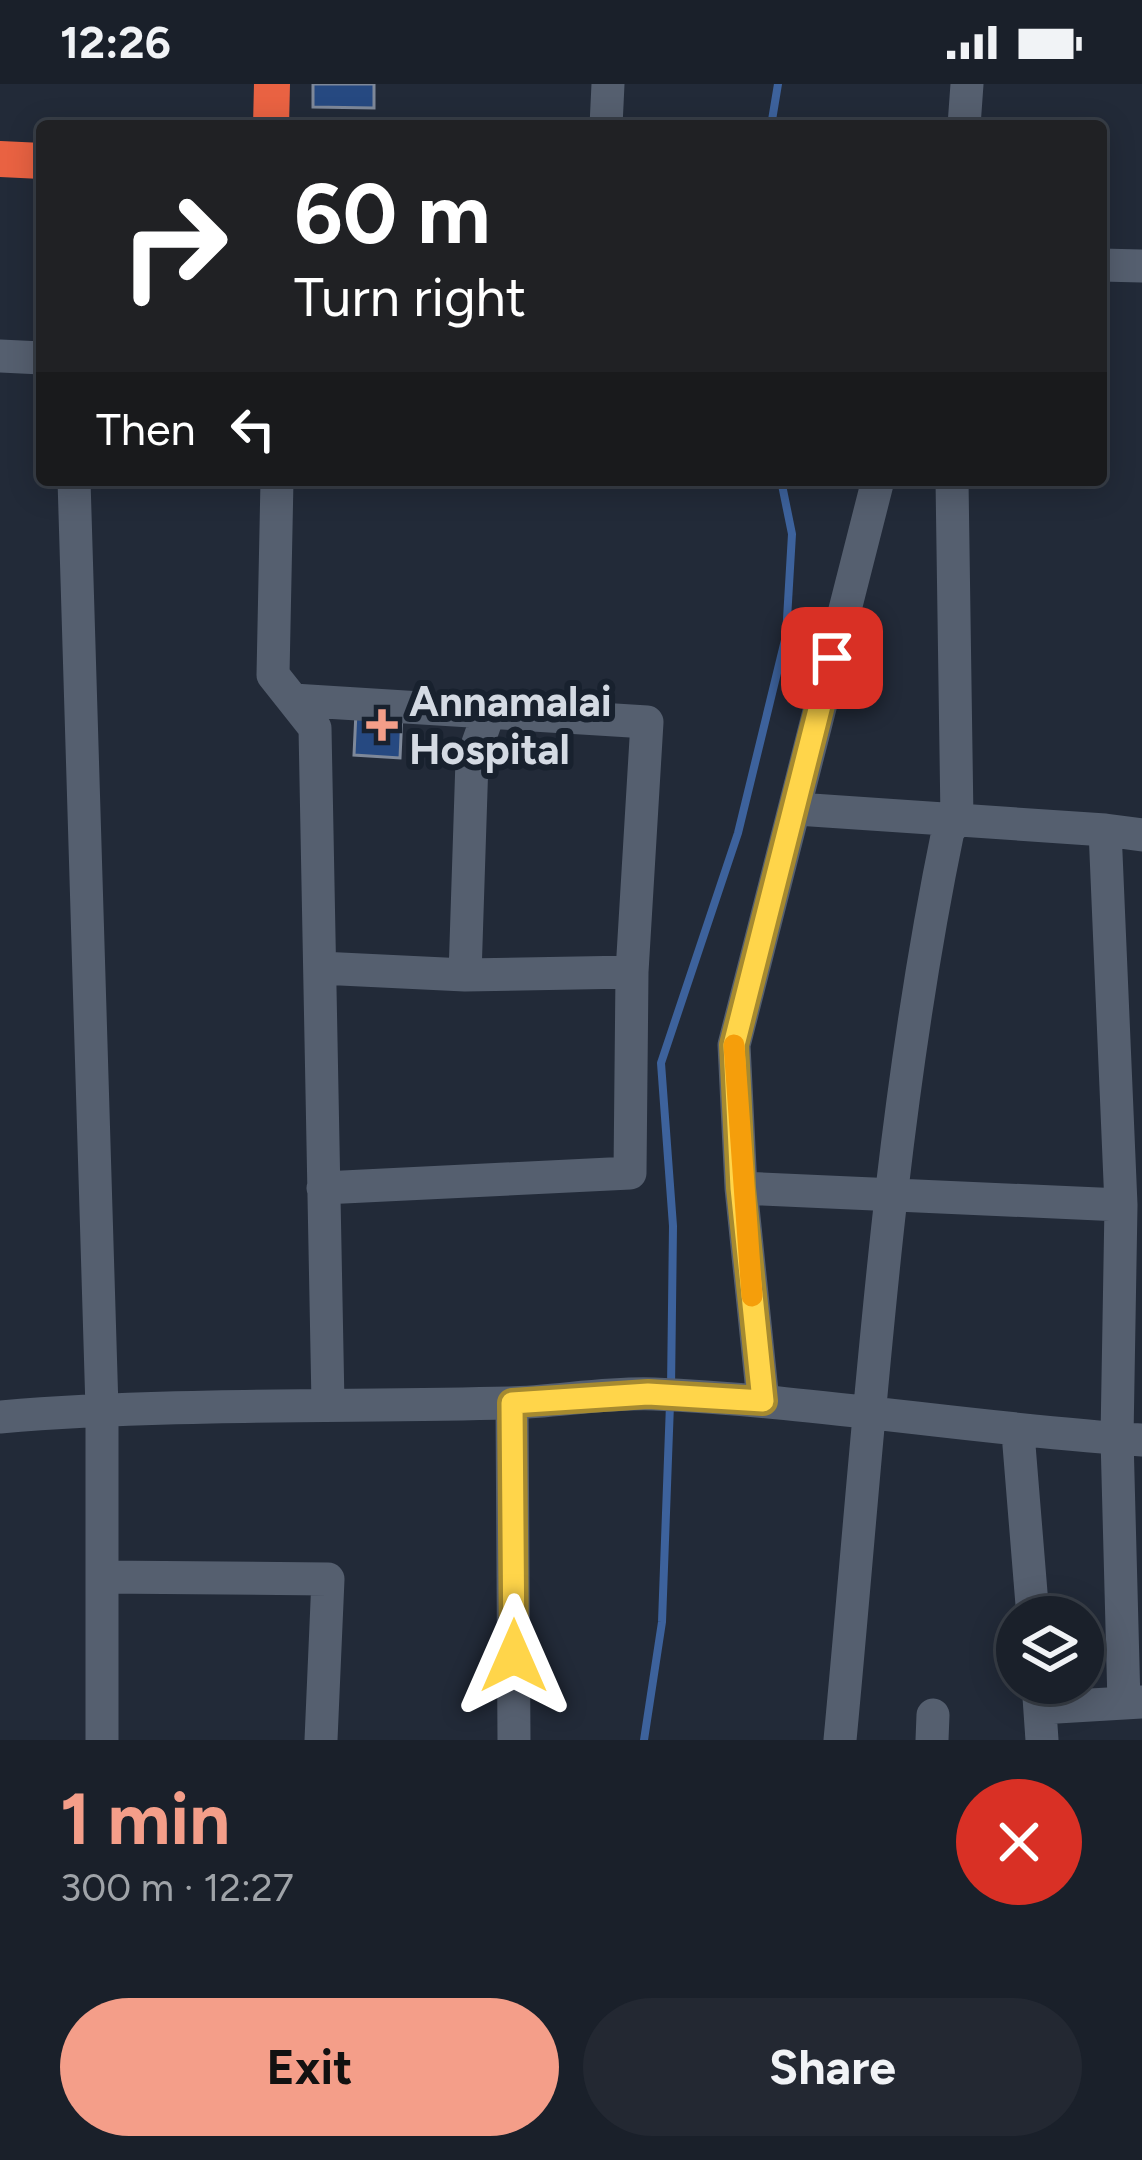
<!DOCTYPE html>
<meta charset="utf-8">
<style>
:root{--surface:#1a202a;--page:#232832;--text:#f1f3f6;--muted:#9fa3a8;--line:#383e47;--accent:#f49e89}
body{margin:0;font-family:Figtree,sans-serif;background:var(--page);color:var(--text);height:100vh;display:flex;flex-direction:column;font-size:45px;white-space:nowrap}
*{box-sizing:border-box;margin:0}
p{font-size:39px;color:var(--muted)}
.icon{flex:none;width:66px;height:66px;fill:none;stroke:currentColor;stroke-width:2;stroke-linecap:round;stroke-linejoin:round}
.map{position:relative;height:1656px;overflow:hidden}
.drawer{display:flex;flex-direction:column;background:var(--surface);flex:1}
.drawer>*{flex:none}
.hud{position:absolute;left:36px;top:36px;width:1071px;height:366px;border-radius:12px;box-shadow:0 6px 30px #0003,0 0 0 3px var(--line);background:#202124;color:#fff;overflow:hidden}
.fabs{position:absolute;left:996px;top:1512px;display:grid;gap:24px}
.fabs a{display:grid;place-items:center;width:108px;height:108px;border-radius:50%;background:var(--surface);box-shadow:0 6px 30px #0003,0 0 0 3px var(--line);font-size:60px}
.pin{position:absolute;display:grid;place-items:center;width:102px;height:102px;color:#fff;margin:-51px;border-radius:24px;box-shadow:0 6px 18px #0006}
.me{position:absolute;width:132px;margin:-66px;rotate:0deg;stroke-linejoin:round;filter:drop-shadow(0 0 9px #0008)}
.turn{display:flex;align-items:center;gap:42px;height:252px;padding:0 60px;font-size:54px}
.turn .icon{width:156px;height:156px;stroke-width:2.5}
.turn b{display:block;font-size:84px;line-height:102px}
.then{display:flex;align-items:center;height:114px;padding:0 60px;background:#0003;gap:24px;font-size:45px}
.round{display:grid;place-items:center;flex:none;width:126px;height:126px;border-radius:63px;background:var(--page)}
.overview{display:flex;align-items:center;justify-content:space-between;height:204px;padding:0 60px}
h1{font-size:72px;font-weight:700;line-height:90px;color:var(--accent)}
.button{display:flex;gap:24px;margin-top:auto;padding:24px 60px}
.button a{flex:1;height:138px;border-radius:72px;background:var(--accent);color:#111;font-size:48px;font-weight:700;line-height:138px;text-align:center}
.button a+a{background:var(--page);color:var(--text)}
.status{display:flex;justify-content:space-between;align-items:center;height:84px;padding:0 60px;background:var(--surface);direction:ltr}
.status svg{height:33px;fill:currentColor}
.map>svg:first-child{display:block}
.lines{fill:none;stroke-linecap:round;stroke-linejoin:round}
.stream{stroke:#3d629c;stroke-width:8}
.building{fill:#264981;stroke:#7e8899;stroke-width:3}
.street{stroke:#555f6f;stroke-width:33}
.highway{stroke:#e96242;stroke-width:36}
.route-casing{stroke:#a68a30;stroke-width:30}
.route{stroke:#ffd54a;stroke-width:21}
.slow{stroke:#f59e0b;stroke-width:21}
.poi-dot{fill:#f49e89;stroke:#18212e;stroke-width:4.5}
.labels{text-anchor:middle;stroke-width:12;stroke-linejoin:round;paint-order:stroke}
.poi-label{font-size:42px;font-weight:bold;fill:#d4dae3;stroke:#18212e;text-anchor:start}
</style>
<div class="status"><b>12:26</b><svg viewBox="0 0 49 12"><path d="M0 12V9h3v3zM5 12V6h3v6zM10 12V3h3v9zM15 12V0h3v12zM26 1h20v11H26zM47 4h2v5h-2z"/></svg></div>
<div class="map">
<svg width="1142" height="1656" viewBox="0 0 1142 1656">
<rect width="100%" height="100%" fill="#222a38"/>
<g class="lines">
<path class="stream" d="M771,42L778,0
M671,1305L673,1142L661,979L738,749L786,552L792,450L781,396
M644,1656L662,1538L670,1320"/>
</g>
<path class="building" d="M313,0H374V24L313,23Z
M356,628L402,630L400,674L354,671Z"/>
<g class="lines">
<path class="street" d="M606,42L608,0
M964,42L967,0
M1101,181L1142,182
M0,272L42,274
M74,396L102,1325V1656
M277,396L273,591L315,644L328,1320
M293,616L647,638L632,888L630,1089L323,1104
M797,725L1105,746L1121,1121L1117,1354L1124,1619
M1105,746L1142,751
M320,884L465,891L632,888
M465,891L472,676L489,628
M741,1104L1121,1121
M763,1317L741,1104L734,961L878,396
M512,1319L514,1656
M0,1333C169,1319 339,1323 509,1319C557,1318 606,1308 654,1310C817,1317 979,1346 1142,1356
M1018,1349L1033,1533
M102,1493L328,1495L321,1656
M1038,1599L1042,1656
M1040,1624L1142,1618
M840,1656C869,1352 886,1047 948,747L957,736L952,396
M932,1656L933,1631"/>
<path class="highway" d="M271,42L272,0
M0,75L42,77"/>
</g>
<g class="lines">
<defs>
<path id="route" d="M514,1572L512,1319L648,1310L763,1317L741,1104L734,961L832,574"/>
</defs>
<use href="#route" class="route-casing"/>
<use href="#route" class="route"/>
<path class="slow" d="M734,961L752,1212"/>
</g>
<path class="poi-dot" d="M376 623h12v12h12v12h-12v12h-12v-12h-12v-12h12z"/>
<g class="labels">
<g class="poi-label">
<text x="409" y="632">Annamalai<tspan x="409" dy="48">Hospital</tspan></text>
</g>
</g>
</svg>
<div class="fabs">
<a><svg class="icon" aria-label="layers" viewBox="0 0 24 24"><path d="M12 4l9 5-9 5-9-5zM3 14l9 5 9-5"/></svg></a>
</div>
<div class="pin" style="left:832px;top:574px;background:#d93025"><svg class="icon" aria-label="arrive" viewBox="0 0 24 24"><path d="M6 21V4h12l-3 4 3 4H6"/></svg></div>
<svg class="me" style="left:514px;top:1572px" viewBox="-20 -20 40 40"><path d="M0-17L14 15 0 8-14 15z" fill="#ffd54a" stroke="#fff" stroke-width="4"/></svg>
<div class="hud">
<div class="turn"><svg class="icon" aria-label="right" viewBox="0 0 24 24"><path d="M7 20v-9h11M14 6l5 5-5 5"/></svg><div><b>60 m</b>Turn right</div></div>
<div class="then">Then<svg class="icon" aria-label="left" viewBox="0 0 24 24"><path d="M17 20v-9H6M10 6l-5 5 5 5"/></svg></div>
</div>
</div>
<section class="drawer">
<div class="overview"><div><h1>1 min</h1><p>300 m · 12:27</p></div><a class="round" style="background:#d93025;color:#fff"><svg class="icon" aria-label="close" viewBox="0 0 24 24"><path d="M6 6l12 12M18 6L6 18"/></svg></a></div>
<div class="button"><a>Exit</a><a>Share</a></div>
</section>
